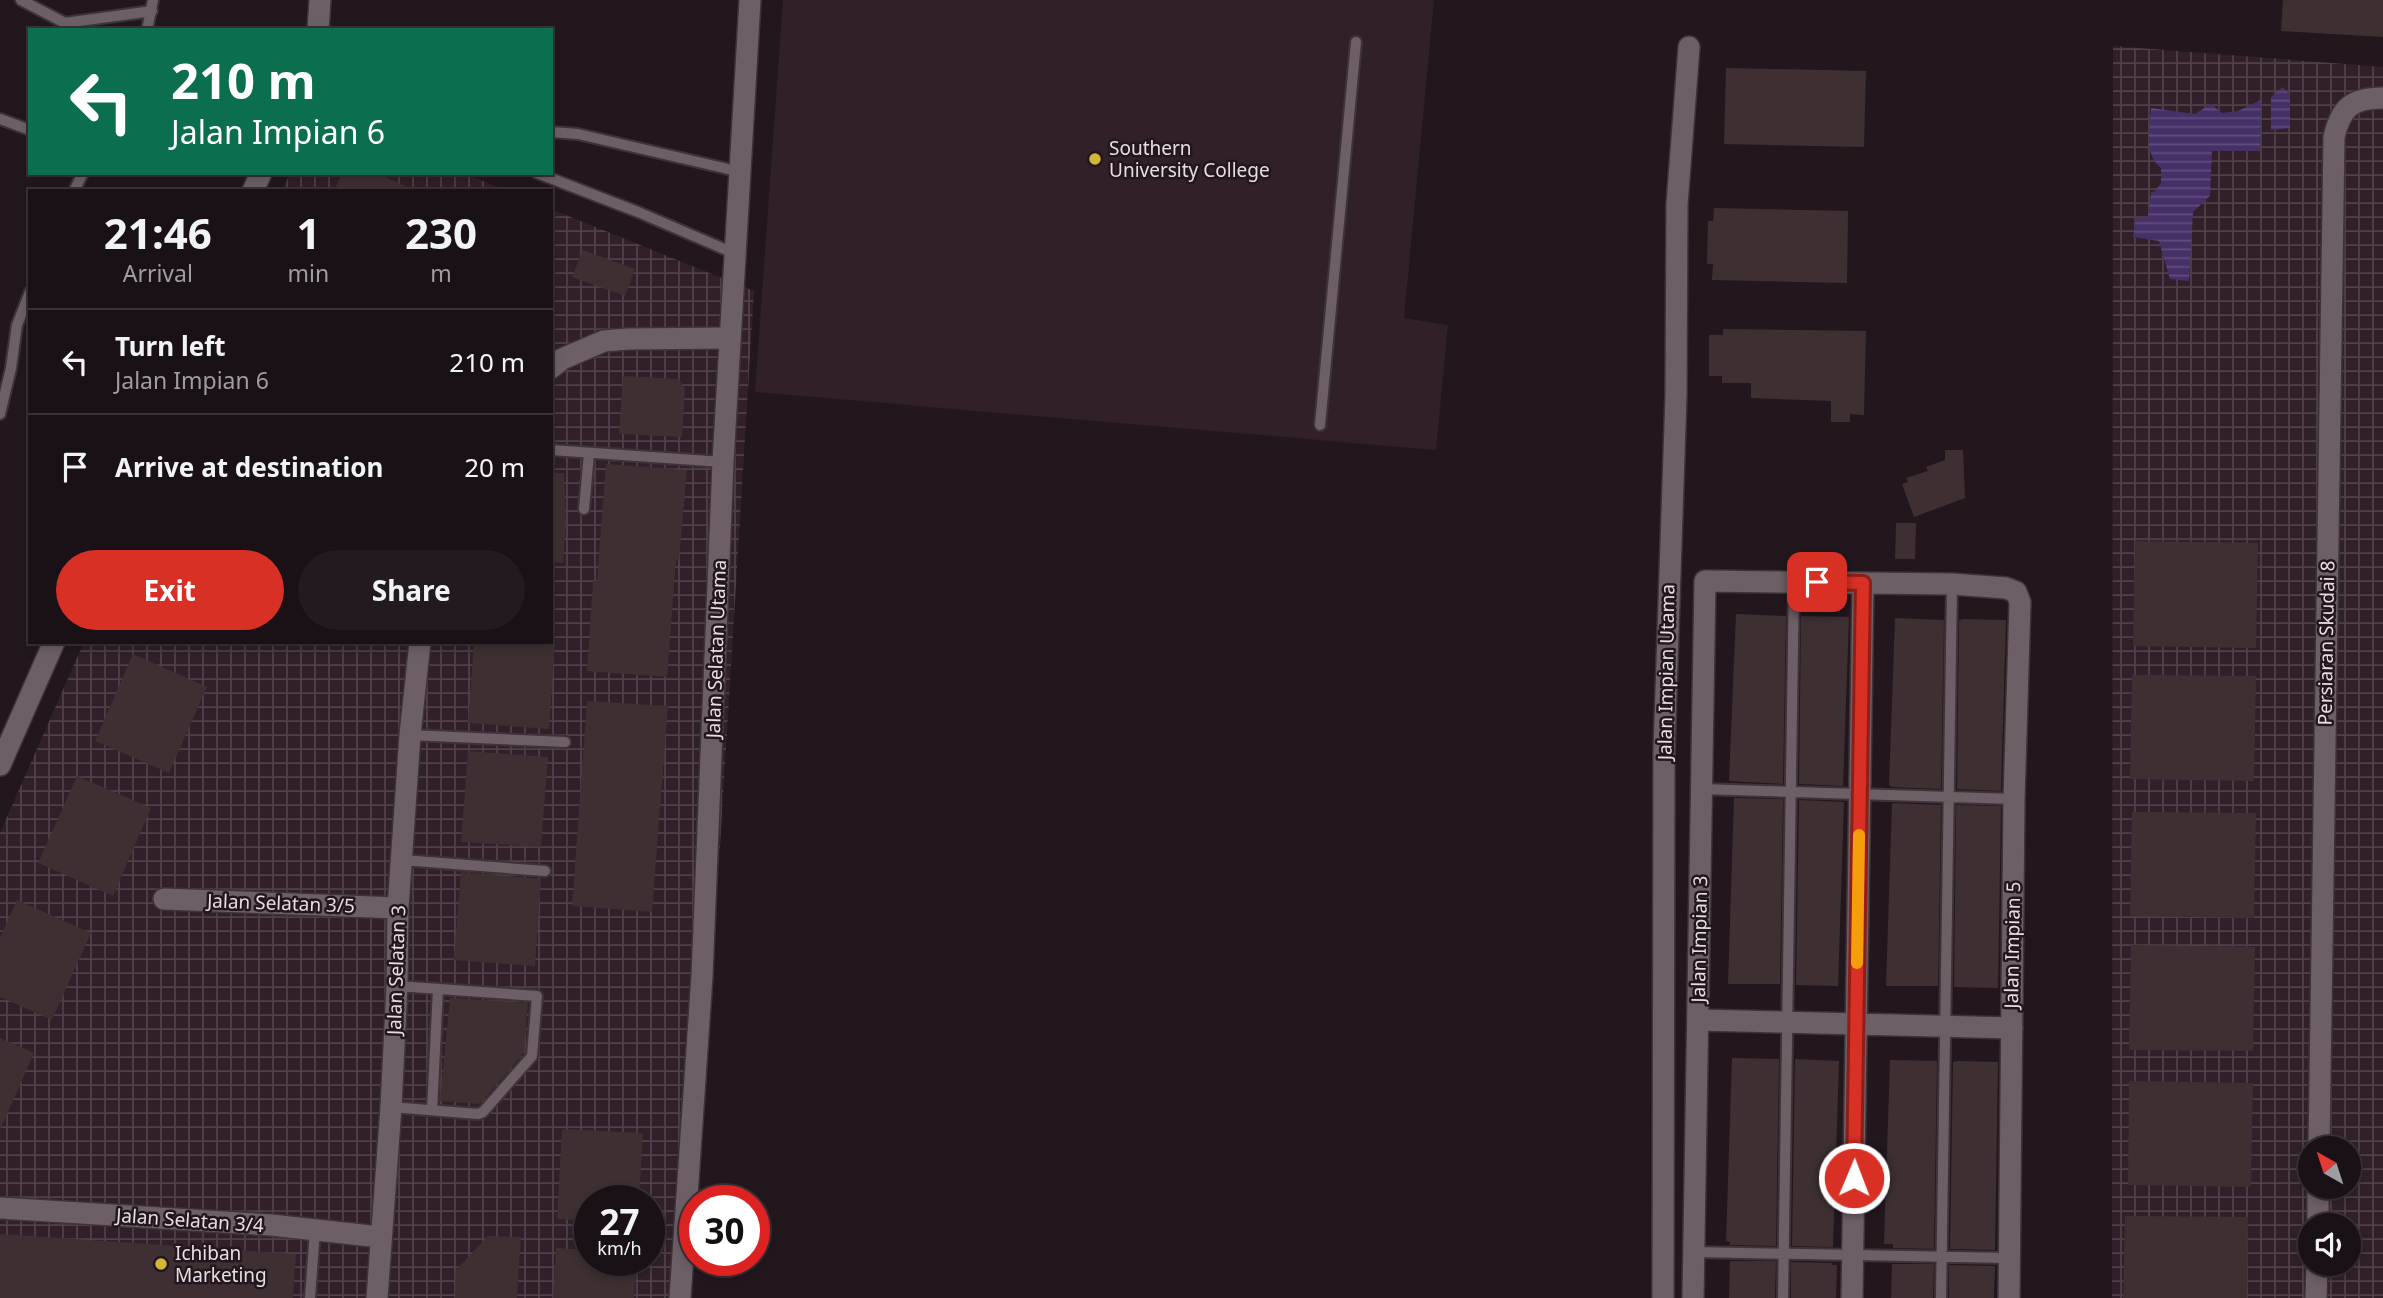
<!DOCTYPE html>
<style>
:root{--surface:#1a1116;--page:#231a1f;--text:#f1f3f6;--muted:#9f9da1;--line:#383135;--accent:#d93025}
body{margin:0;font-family:"Noto Sans",sans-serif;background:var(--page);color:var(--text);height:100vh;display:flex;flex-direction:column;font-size:26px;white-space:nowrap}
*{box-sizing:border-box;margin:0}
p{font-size:23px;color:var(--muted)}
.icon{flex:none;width:38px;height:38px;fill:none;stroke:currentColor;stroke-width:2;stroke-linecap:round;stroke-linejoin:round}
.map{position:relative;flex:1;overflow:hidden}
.details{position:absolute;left:28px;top:189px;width:525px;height:455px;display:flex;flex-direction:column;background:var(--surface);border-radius:0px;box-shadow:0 4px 10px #0003,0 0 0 2px var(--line)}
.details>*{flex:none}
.hud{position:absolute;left:28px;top:28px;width:525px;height:147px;border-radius:0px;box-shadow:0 4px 10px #0003,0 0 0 2px var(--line);background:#0b6e4f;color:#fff;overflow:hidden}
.needle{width:46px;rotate:321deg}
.tools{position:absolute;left:2298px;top:1136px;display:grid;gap:14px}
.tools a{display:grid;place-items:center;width:63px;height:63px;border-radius:50%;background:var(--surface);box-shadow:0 4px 10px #0003,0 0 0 2px var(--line);font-size:35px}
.speed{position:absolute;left:574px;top:1185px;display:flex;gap:14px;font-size:35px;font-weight:700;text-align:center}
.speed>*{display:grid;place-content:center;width:91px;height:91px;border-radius:50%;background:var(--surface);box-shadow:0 4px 10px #0003,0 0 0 2px var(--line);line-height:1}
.speed small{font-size:18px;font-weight:400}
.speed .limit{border:10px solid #d22;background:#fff;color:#111}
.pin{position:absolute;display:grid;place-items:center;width:60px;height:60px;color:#fff;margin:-30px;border-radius:14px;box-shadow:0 4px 10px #0006}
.me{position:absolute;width:77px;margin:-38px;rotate:1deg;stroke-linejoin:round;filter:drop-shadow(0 0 5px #0008)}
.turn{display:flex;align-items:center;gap:24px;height:147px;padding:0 28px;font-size:32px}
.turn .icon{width:91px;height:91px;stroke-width:2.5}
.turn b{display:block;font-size:49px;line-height:60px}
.eta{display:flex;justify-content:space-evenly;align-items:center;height:119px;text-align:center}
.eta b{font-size:42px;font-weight:700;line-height:49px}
.action{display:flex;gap:14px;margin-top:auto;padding:14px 28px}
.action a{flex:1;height:80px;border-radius:42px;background:var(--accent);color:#fff;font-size:28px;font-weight:700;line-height:80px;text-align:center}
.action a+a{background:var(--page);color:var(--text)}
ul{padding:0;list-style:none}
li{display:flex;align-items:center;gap:21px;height:105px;padding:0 28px;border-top:2px solid var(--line)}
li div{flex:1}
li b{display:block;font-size:26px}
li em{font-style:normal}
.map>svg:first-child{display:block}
.built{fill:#312029}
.industrial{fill:url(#industrial-grid);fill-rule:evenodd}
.water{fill:url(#water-rules)}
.building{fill:#3e3032}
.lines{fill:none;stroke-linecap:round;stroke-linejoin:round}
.lane-casing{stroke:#3c3438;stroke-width:14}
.street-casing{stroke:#3c3438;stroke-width:24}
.secondary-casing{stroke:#3c3438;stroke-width:24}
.lane{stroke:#6d5f66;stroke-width:10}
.street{stroke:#6d5f66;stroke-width:21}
.secondary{stroke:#6d5f66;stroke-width:21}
.route-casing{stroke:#8d1f18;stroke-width:18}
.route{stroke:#d93025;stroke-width:12}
.slow{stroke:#f59e0b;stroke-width:12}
.poi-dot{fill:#d1b736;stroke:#23171e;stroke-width:2.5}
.labels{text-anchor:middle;stroke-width:5;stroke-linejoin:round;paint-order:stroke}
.poi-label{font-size:19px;fill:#e6dee2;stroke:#23171e;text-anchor:start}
.street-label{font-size:19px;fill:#e6dee2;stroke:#23171e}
</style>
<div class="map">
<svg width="2383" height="1298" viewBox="0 0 2383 1298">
<defs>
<pattern id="industrial-grid" width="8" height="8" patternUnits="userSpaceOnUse" patternTransform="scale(1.75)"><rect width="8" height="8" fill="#312029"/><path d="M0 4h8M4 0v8" fill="none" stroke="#4f4048"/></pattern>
<pattern id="water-rules" width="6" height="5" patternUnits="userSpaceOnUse" patternTransform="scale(1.75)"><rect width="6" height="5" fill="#453067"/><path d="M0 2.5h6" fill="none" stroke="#604e7c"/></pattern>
</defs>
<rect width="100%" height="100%" fill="#23171e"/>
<path class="built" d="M783,0H1434L1404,318L1448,325L1436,450L755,392Z"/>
<path class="industrial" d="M2113,46L2383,67V1298H2112ZM2310,1148H2348V1186H2310ZM2310,1225H2348V1264H2310Z
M290,173H464L507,191H282Z
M551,209L754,291L712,976L685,1298H0V833L84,642H551ZM590,1200H649V1260H590Z"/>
<path class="water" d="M2283,87L2290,95V128L2271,130V97Z
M2261,100L2260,151H2212L2210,196L2193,212L2189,281L2170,279L2159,241L2133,237L2136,218L2148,217L2151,192H2154L2161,183V168C2143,153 2150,130 2151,108L2195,114L2211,104L2222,113L2238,111Z"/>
<path class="building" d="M2283,0H2383V37L2281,31Z
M1726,68L1866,71L1864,147L1724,144Z
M342,173H376L416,191H334Z
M1714,208L1848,211L1847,283L1712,280L1713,264H1707L1708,221H1713Z
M583,250L635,269L625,296L572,277Z
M1723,329L1866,331L1864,415L1850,414V422H1831V401L1751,398V383H1722V376H1709V335H1723Z
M623,376L679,379L685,389L682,437L619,434Z
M1945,450H1963L1965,498L1914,517L1902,484L1908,482L1906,478L1928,471L1926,467L1945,460Z
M606,464L687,470L679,560H676L667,677L587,671L593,581H597Z
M551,473H564L566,523L563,563L551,562Z
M1896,523H1916L1915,559H1895Z
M2135,541L2258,543L2256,648L2133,646Z
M1736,614L1786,616L1783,784L1729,781Z
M1801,616L1849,617L1843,786L1799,784Z
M1895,618L1944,620L1941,789L1892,787L1889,785Z
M1963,619L2006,620L2001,791L1957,789L1959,620Z
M474,642H555L549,729L468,723Z
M133,654L207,687L169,773L95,741Z
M2132,675L2256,676L2254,781L2130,779Z
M587,701L668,706L652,912L572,906Z
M468,751L548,757L541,847L461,842Z
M77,776L151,808L113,896L38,863Z
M1734,798L1783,799L1780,984H1728Z
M1799,800L1844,802L1838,986L1796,985Z
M1892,803L1941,805L1938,986H1886Z
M1956,805L2001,806L1998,988L1954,987Z
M2132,812L2256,813L2254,918L2130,916Z
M461,872L541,879L535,966L454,960Z
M17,900L91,933L52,1020L0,997V938Z
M2131,945L2255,947L2253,1051L2129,1050Z
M450,998L528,1003L524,1053L480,1104L440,1101Z
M0,1038L34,1053L0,1130Z
M1732,1058L1779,1059L1776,1246L1730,1245V1242L1726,1241Z
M1795,1059L1839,1061L1833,1247L1792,1246Z
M1890,1060L1937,1061L1934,1249L1893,1248V1244H1884Z
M1957,1061L1998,1062L1995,1250L1950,1249L1953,1062Z
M2129,1081L2253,1083L2251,1187L2128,1185Z
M562,1129L643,1133L639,1200H590V1221L557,1219Z
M2125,1216L2248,1217L2247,1298H2123Z
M0,1234L296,1254L293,1298H0Z
M488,1236L521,1237L517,1298H455L456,1270Z
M556,1248L590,1250V1260H637L634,1298H553Z
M1730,1261H1776L1775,1298H1729Z
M1791,1262L1832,1263V1265H1837L1836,1298H1791Z
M1892,1264H1934L1933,1298H1891Z
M1949,1265L1995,1266L1994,1298H1949Z"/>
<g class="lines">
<defs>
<path id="lane" d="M21,0L65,23L152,11
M147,30L153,0
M0,119L30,130
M551,132L578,134L741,172
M537,173L638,212L736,254
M74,191L83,173
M0,414L11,368L17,325L30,292
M1320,425L1356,42
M551,450L723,462
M584,509L589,453
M410,735L565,742
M1701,789L2014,799
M402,860L545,871
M391,1107L478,1114L483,1112L532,1056L537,996L397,986
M432,1110L438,989
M1694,1252L2009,1258
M310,1298L315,1230
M1783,1298L1794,581
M1941,1298L1952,584"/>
<path id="street" d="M318,30L320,0
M253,191L261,173
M551,368L562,359L604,341L628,339L729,338
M0,765L54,642
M164,899L398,908
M1698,1020L2012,1028
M0,1208L271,1225L380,1237
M377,1298L391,1107L397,986L398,908L410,735L420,642
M1663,1298L1664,751L1676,395L1677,204L1689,47
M1693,1298L1705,581L1952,584L2006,588L2016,592L2020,602L2014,799L2009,1298
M1852,1298L1863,583"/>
<path id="secondary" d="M2319,1148L2334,137C2341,108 2351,98 2383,98
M2318,1225V1186
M680,1298L702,976L723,462L750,0
M2316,1298L2317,1264"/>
</defs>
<use href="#lane" class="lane-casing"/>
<use href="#street" class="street-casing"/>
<use href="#secondary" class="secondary-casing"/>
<use href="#lane" class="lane"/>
<use href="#street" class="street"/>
<use href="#secondary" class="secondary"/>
</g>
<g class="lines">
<defs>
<path id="route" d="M1817,582L1863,583L1854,1178"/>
</defs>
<use href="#route" class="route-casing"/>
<use href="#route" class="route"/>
<path class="slow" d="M1857,963L1859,835"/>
</g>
<g class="poi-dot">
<circle cx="1095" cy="159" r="7"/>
<circle cx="161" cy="1264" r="7"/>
</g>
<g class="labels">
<g class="poi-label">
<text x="1109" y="155">Southern<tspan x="1109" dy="22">University College</tspan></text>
<text x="175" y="1260">Ichiban<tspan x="175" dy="22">Marketing</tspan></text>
</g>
<g class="street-label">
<text transform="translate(2326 643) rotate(-89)" y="7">Persiaran Skudai 8</text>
<text transform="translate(716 649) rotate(-88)" y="7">Jalan Selatan Utama</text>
<text transform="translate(1666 672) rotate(-89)" y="7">Jalan Impian Utama</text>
<text transform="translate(281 903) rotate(2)" y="7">Jalan Selatan 3/5</text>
<text transform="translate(1699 939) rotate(-89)" y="7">Jalan Impian 3</text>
<text transform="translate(2012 945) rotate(-89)" y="7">Jalan Impian 5</text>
<text transform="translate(396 970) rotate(-88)" y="7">Jalan Selatan 3</text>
<text transform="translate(190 1220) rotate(4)" y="7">Jalan Selatan 3/4</text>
</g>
</g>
</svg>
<div class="tools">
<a><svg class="needle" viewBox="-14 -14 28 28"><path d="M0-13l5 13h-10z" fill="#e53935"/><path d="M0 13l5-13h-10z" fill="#9f9da1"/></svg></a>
<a><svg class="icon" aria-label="sound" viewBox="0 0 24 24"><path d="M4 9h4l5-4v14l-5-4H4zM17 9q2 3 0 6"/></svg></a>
</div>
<div class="speed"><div>27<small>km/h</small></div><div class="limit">30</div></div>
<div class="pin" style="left:1817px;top:582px;background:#d93025"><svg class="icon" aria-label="arrive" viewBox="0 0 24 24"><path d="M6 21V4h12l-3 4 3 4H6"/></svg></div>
<svg class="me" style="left:1854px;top:1178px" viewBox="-20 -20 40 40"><circle r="17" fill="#d93025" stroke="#fff" stroke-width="3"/><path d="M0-11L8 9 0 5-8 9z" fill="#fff"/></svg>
<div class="hud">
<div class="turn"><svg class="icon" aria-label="left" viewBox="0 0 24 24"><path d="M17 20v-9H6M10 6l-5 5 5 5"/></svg><div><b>210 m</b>Jalan Impian 6</div></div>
</div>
<section class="details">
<div class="eta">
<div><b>21:46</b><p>Arrival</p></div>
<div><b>1</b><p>min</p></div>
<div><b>230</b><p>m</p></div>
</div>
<ul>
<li><svg class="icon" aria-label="left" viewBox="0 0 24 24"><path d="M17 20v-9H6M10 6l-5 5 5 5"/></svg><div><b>Turn left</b><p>Jalan Impian 6</p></div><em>210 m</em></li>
<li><svg class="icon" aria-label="arrive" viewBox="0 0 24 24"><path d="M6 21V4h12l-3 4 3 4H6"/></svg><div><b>Arrive at destination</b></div><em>20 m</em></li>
</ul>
<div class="action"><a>Exit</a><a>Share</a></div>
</section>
</div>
